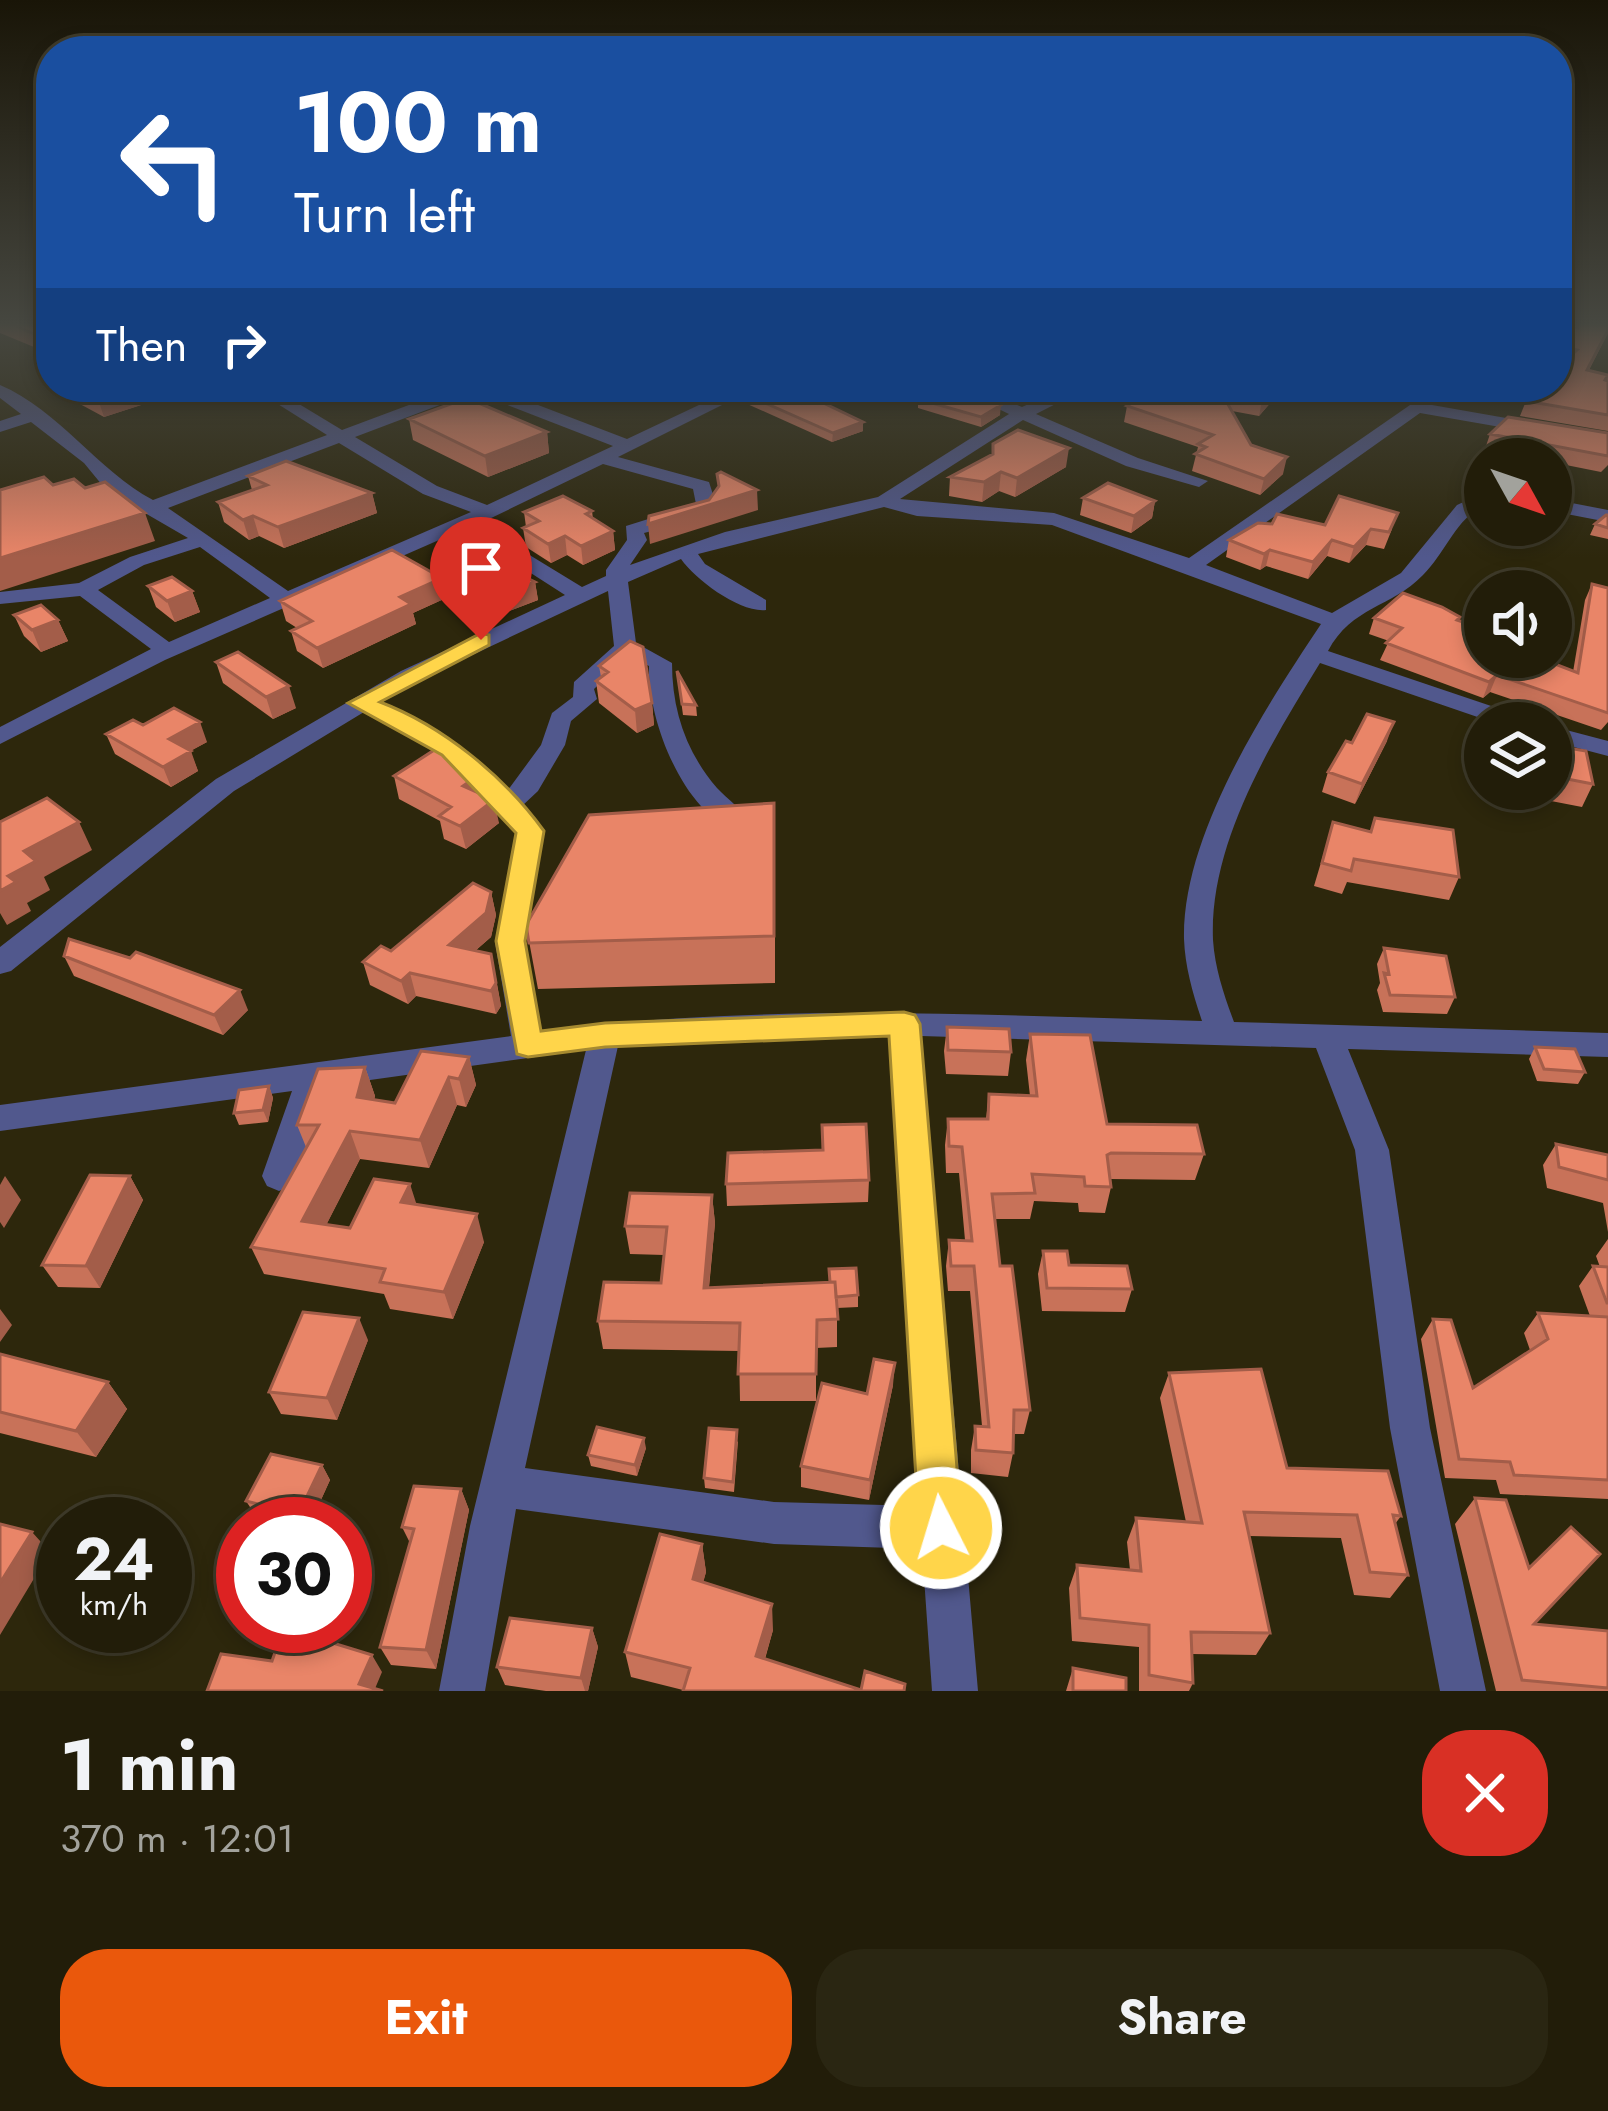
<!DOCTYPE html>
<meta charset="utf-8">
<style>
:root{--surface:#221d09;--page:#2a2612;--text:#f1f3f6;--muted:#a2a29c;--line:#3f3b2a;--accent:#ea580c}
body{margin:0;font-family:Jost,sans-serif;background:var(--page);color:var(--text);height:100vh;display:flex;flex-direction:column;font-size:45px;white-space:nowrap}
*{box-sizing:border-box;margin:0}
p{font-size:39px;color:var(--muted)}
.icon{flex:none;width:66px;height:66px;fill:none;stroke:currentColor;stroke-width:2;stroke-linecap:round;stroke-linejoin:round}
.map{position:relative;height:1691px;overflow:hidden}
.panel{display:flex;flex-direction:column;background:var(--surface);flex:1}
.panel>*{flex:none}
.guide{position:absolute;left:36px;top:36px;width:1536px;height:366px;border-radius:48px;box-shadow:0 6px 18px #0003,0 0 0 3px var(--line);background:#1a4fa0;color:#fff;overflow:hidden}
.needle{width:78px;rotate:130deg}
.controls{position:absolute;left:1464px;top:438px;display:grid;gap:24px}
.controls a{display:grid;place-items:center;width:108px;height:108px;border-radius:50%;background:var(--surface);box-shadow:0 6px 18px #0003,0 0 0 3px var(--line);font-size:60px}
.speed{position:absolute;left:36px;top:1497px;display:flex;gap:24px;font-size:60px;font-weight:700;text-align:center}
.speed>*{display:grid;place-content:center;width:156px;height:156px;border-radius:50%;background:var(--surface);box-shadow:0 6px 18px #0003,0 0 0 3px var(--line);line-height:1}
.speed small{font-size:30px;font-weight:400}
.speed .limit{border:18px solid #d22;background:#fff;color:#111}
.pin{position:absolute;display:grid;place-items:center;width:102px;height:102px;color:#fff;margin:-123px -51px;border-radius:50% 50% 50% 0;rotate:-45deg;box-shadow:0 0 12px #0007}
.pin .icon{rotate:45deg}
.me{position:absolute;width:132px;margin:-66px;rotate:355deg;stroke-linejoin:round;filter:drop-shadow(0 0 9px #0008)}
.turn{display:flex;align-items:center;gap:42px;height:252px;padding:0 60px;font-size:54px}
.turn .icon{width:156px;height:156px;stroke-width:2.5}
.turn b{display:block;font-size:84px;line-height:102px}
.then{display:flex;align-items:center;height:114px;padding:0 60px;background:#0003;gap:24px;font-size:45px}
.round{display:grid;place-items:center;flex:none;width:126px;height:126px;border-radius:48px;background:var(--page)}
.summary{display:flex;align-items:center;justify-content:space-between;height:204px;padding:0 60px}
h1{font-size:72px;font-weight:700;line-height:90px}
.action{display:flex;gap:24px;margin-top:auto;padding:24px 60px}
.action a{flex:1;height:138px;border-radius:48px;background:var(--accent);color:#fff;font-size:48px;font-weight:700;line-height:138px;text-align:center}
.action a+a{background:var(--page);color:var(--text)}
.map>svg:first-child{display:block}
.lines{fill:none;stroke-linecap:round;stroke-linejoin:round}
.minor{fill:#51588d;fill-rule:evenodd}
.wall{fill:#c87259}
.shaded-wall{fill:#a35d49}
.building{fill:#e98568;stroke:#a35d49;stroke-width:3}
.route{fill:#ffd54a;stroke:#a68a30;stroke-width:3}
</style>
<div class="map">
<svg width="1608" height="1691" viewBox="0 0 1608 1691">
<rect width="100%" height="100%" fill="#2d270c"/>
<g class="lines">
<path class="minor" d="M0,385C59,410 98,471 153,500L327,435L251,387H271L342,430L457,387H491L627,439L737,387H758L618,457L709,482L716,504L709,516L644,533L647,540L630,565L725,532L878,497L1009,414L953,387H975L1022,407L1067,387H1089L1036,414L1138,458L1208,481L1199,487L1126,466L1023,420L900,499L1054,513L1189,558L1436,387H1455L1432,405L1608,436V446L1420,413L1206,565L1332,613L1401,573L1457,505L1485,492V504C1455,520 1446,552 1423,575C1391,608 1352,606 1328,651L1527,718L1530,723H1495L1320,663C1271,743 1209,843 1213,940C1215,969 1224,995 1234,1022L1608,1033V1057L1348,1049L1389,1150L1430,1428L1486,1691H1440L1390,1428L1355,1150L1316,1048L921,1036L978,1691H932L922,1549L774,1544L516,1509L485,1691H439L470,1526L586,1050L327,1086L296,1176L291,1186L279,1191L267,1186L262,1176L292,1091L0,1131V1105L511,1036L495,942L516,832C474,783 427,734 364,712L234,791L11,971L0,974V947L216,779L401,671L565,595L509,559L471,526L165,660L0,744V727L151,649L80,596L0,604V592L79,583L130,557L188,538L107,491L84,463L31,422L0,432V421L21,414L0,398ZM474,392L613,446L487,505L437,486L355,437ZM339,443L423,494L471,512L288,591L168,508ZM603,464L693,489L696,504L626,526L627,540L606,570V576L582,587L523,551L487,520ZM884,507L917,516L1052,525L1321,624C1265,708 1182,835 1184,939C1185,967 1193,994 1202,1021C983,1015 759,1002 541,1032L525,942L543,831L522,806L538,791L565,745L571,721L597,699L594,689L629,656L649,666C647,717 683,815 738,831L751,822C742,809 728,800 717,788C686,752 672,710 672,663L636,643L628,582L681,559C696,580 740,613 766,610V600L705,564L698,554ZM200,547L270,598L169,642L98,590L144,565ZM608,591L614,646L574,682L573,697L552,713L541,745L508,790L441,732L381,702L417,681ZM889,1036L920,1506L774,1502L525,1468L618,1046Z
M1551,499L1608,510V522L1551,511Z
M1551,726L1608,741V756L1551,741Z"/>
</g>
<path class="wall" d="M0,321H51V354L0,333Z
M1577,321H1608V333L1589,370L1608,375V431L1520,416L1526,401L1534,393L1537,387H1557L1563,362L1557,361V338L1576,327Z
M63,387H172L175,394L104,417L67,397Z
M306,387H431L428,393L404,402L375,392L342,405L307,391Z
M1160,387H1306L1292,397L1279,393L1259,416L1232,411L1251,445L1283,474L1260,495L1192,471L1198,447L1124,422L1127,406Z
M745,394L863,422V431L832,442L745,403Z
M918,399L1000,415L981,427L918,408Z
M409,419L547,432L549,453L488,477L413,440Z
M1608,433V465L1601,472L1551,462V459H1535L1485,449L1490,434Z
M993,454L1066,467L1015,497L999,491L982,502L949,496L950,477Z
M248,476L372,493L377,513L284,548L259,536L249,540L224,522L218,502L252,490Z
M1083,498L1155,501L1152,518L1131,533L1080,515Z
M592,511L593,519L613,531L615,550L583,565L567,555L551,563L526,547L523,528L526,527L524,512Z
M1608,515V539L1590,535L1595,524Z
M1325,525L1392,529L1384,549L1366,545L1349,563L1327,556L1308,579L1266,566L1260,570L1226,557L1229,540Z
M437,570L526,575L524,576L535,582L538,600L499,615L444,590L446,598L413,613L416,624L323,668L297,651L291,631L297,628L286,621L280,601L438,576Z
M1592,584L1608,588V722L1601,730L1490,692L1483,698L1380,660L1389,641L1369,634L1374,618L1459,620L1484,629L1482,634L1573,672L1585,600Z
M148,586L192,591L200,612L175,622L156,607Z
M14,615L58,620L68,641L41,652L24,636Z
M216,662L296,708L273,719L223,683Z
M599,666L652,703L654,725L637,733L599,703L596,681L601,677Z
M677,671L696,705L697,716L683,715Z
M143,725L207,742L190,751L198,771L171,787L115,754L106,734Z
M1387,741L1355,804L1322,792L1328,772L1352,743Z
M1556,746L1593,784L1582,807L1551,801L1549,789H1551V756Z
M394,776L476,777L480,793L499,823L466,849L444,839L440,821L399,799Z
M1375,818L1459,877L1449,900L1347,882L1342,894L1314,886L1333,822L1370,832Z
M775,849V983L538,989L526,925Z
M491,892L496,915L491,937L475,951L496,978L501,1006L496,1014L416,996L408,1004L370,985L363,962L391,951Z
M1384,948L1455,997L1447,1014L1383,1012L1377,990L1380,983L1377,964Z
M64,956L248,1010L223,1035L74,976Z
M947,1027L1011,1052L1008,1076L946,1074L944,1051Z
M1030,1034L1107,1124L1204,1154L1195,1180L1110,1179L1111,1187L1105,1213L1079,1212L1078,1203L1034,1201L1030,1219H995L1000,1266L1030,1410L1024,1434H1013V1453L1008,1477L971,1473V1450L975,1426H982L970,1291H948L946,1266L949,1240H965L959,1173H946L945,1145L948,1119H986L989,1094L1030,1096L1026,1060Z
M1535,1047L1585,1072L1578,1084L1537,1081L1529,1059Z
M469,1057L476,1085L466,1107L457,1105L429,1168L360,1159L326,1225L350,1228L416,1205L484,1242L453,1319L390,1309L384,1294L264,1274L251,1247L306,1147L297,1125L365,1067L375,1096L374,1100L395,1103Z
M269,1086L273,1098L268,1122L239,1125L234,1113Z
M1556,1144L1608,1155V1232L1603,1203L1547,1188L1543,1165Z
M130,1176L143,1200L100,1288L58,1287L42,1265Z
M869,1180L868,1202L727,1206L726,1184Z
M712,1195L715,1223L709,1288L829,1282V1269L858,1295V1307L837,1308V1347L816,1348V1401H740L739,1351L603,1349L598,1321L661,1283L664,1255L630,1254L625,1226Z
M1608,1239V1499L1500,1494L1496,1480L1445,1478L1421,1339L1433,1319L1473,1388L1530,1350L1524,1333L1538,1313L1590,1316L1579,1286L1593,1266L1600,1267L1596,1256Z
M1043,1251L1069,1265L1132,1289L1125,1312L1042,1311L1038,1274Z
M368,1340L337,1420L281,1414L269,1392Z
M0,1354L108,1382L127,1409L96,1457L0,1433Z
M1169,1373L1287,1468L1401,1516L1395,1524L1408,1575L1390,1598L1354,1595L1341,1538L1250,1536L1270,1633L1256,1655L1192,1654L1193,1683L1189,1691H1139V1647L1072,1641L1069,1588L1077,1565L1130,1570L1127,1542L1136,1518L1186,1522L1160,1398Z
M893,1385L869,1500L801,1487V1466L867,1394Z
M738,1441L734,1492L705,1488L704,1478Z
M646,1448L637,1476L591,1466L588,1455Z
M322,1465L330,1480L310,1524H248L254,1513L246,1501Z
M461,1489L469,1510L436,1669L391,1665L380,1647L410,1543L402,1527Z
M1475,1498L1534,1624L1608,1631V1691H1496L1455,1524Z
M702,1544L706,1572L703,1582L773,1630L765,1659L861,1690L904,1691L683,1690L631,1677L625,1652Z
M592,1628L598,1647L588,1691H546L505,1685L497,1667Z
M1073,1668L1126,1691H1066Z"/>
<path class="shaded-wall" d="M51,335V354L49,355L43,338Z
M136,387H172L175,394L104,417L98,399Z
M342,387H374L375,392L342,405L338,389Z
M400,387H431L428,393L404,402Z
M1274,387H1280L1279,393L1259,416L1262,401Z
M1294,387H1306L1292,397Z
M1001,405L1000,415L981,427V417Z
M863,422V431L832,442L833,433Z
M547,432L549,453L488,477L485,456Z
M1069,448L1066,467L1015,497L1017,478Z
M1287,457L1283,474L1260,495L1264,479Z
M1001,472L999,491L982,502L984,482Z
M757,490L758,510L650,544L648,524Z
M372,493L377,513L284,548L278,527Z
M1155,501L1152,518L1131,533L1134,516Z
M145,513L155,541L0,591V558Z
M253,516L259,536L249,540L243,520Z
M1371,529L1366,545L1349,563L1354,547Z
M613,531L615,550L583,565L581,546Z
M565,536L567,555L551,563L548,544Z
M1332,540L1327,556L1308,579L1313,562Z
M1270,550L1266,566L1260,570L1264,554Z
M524,558L526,575L508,585L505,567Z
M442,578L446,598L413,613L416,624L323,668L317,648L400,597Z
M535,582L538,600L499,615L496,596Z
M192,591L200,612L175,622L167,601Z
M58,620L68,641L41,652L32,630Z
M1497,675L1490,692L1483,698L1489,682Z
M289,686L296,708L273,719L266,697Z
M652,703L654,725L637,733L635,710Z
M200,722L207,742L176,759L169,739Z
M1394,722L1387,741L1355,804L1362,784Z
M191,751L198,771L171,787L163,767Z
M476,777L481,800L463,786Z
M494,800L499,823L466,849L460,826Z
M79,822L92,850L44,877L50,890L27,903L31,911L7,925L0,913V891L24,851Z
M491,892L496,915L491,937L454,969L449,945Z
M491,954L501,1006L496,1014L491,991Z
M410,973L416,996L408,1004L401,981Z
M240,990L248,1010L223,1035L214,1015Z
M469,1057L476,1085L466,1107L459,1079Z
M365,1067L375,1096L367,1126L357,1097Z
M449,1077L457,1105L429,1168L420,1140Z
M269,1086L273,1098L268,1122L263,1110Z
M350,1131L360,1159L314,1249L302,1221Z
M5,1176L21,1200L4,1228L0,1222V1185Z
M130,1176L143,1200L100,1288L86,1266Z
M410,1184L419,1212L401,1202Z
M712,1195L715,1223L706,1316L704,1288Z
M477,1214L484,1242L453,1319L444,1292Z
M0,1309L12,1325L0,1342Z
M359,1318L368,1340L337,1420L327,1398Z
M895,1363L893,1385L869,1500L870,1480Z
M108,1382L127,1409L96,1457L76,1431Z
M644,1438L646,1448L637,1476L635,1465Z
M322,1465L330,1480L310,1524H306L299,1513Z
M461,1489L469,1510L436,1669L426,1650Z
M289,1511L297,1524H282Z
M32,1532L50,1552L0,1635V1583Z
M702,1544L706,1572L697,1606L693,1579Z
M772,1604L773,1630L758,1682L756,1656Z
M592,1628L598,1647L588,1691H585L581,1678Z
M372,1655L382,1672L374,1691L359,1684Z"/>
<path class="building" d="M5,321H51V335L43,338Z
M1579,321H1608V330L1587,370L1608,375L1605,380L1608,381V415L1526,401L1541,387H1557V367L1577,350L1557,345V338L1568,326L1578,328Z
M74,387H136L98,399Z
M762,387H790L863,422L833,433L745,394Z
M941,387H960L1001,405L981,417L918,399Z
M1160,387H1274L1262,401L1221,392L1251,445L1287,457L1264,479L1195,454L1206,447L1198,444L1213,435L1127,406Z
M467,398L547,432L485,456L409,419Z
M1508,417L1608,433V456L1490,434Z
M1018,430L1069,448L1017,478L1001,472L984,482L950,477L993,454V444Z
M286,461L372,493L278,527L253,516L243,520L218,502L267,485L248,476Z
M721,472L757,490L648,524L649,516L709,500L719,486L717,474Z
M44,477L53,485L74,479L85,488L105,482L145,513L0,558V490Z
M1108,483L1155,501L1134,516L1083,498Z
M563,496L592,511L586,514L613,531L581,546L565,536L548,544L523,528L539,521L524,512Z
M1339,496L1398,513L1389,532L1371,529L1354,547L1332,540L1313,562L1270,550L1264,554L1229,540L1258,523L1272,524L1277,514L1325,525Z
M1606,515H1608V528L1595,524Z
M499,541L524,558L505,567L535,582L496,596L437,570Z
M392,550L442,578L400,597L411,604L317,648L291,631L312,621L280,601Z
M172,577L192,591L167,601L148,586Z
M1592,584L1608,588V713L1497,675L1489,682L1386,643L1402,628L1374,618L1403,593L1442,607L1460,617L1457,620L1484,629L1480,634L1485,636V657H1537L1578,673Z
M41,605L58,620L32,630L14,615Z
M630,641L643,647L652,703L635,710L596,681L608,672L599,666Z
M238,652L289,686L266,697L216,662Z
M677,671L696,705L682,704Z
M174,708L200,722L169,739L191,751L163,767L106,734L133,720L143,725Z
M1367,714L1394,722L1362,784L1328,772L1346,741L1352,743Z
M442,745L476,777L463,786L494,800L460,826L439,816L451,807L394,776Z
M1556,746L1586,751L1593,784L1562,778Z
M47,798L79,822L24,851L36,861L8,876L16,882L0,891V822Z
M774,803V936L529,943L526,925L589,815Z
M1375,818L1453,830L1459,877L1354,859L1351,871L1322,863L1333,822L1371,832Z
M473,883L491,892L486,913L449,945L491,954L496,983L491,991L410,973L401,981L363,962L381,946L391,951Z
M69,939L130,958L136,952L240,990L214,1015L64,956Z
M1384,948L1446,956L1455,997L1390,995L1384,973L1389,974Z
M947,1027L1009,1029L1011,1052L948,1050Z
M1030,1034L1090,1035L1107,1124L1197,1125L1204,1154L1111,1153L1107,1155L1111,1187L1085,1186L1084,1177L1032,1174L1035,1193L992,1194L1000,1266H1012L1030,1410H1014L1013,1453L976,1450L975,1426L989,1427L974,1266H951L949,1240L972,1241L962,1147L949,1146L948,1119H988L989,1094L1037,1096Z
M1535,1047L1575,1049L1585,1072L1544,1069Z
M421,1051L469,1057L459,1079L449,1077L420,1140L350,1131L302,1221L350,1228L374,1179L410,1184L401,1202L477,1214L444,1292L380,1282L385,1269L251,1247L319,1125H297L318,1069L365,1067L357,1097L395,1103Z
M269,1086L263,1110L234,1113L239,1090Z
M866,1124L869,1180L726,1184L728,1153L823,1150L822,1125Z
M1556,1144L1608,1155V1180L1559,1167Z
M90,1175L130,1176L86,1266L42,1265Z
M630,1193L712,1195L704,1288L835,1282L838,1319L817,1320L816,1374H738L740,1323L598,1321L604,1282L661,1283L667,1227L625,1226Z
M1043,1251H1067L1069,1265L1127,1266L1132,1289L1047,1288Z
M1593,1266L1608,1267V1303H1607Z
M856,1268L858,1295L836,1297L835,1282H830L829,1269Z
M303,1312L359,1318L327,1398L269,1392Z
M1538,1313L1608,1317V1480L1514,1475L1510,1462L1459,1459L1433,1319L1451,1320L1473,1388L1548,1339Z
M0,1354L108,1382L76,1431L0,1412Z
M874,1359L895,1363L870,1480L801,1466L822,1383L867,1394Z
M1261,1369L1287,1468L1388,1471L1401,1516L1393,1515L1408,1575L1370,1572L1357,1515L1244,1512L1270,1633L1191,1632L1193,1683L1149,1675V1625L1080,1618L1077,1565L1141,1571L1136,1518L1202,1523L1169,1373Z
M597,1427L644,1438L635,1465L588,1455Z
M709,1428L737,1430L733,1482L704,1478Z
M271,1454L322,1465L299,1513L289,1511L282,1524H248L258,1504L246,1501Z
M414,1486L461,1489L426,1650L380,1647L414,1529L402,1527Z
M1475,1498L1506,1500L1529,1568L1571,1527L1600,1554L1534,1624L1608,1631V1688L1522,1680Z
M0,1524L32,1532L0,1583Z
M660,1534L702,1544L693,1579L772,1604L756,1656L861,1690L865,1671L905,1684L904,1691H683L690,1668L625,1652Z
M243,1545V1599L217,1570Z
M510,1618L592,1628L581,1678L497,1667Z
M279,1641L333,1643L372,1655L359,1684L383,1691H207L221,1654L272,1661Z
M1073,1668L1126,1678V1691H1073Z"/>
<linearGradient id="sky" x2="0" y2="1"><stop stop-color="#191507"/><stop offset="0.58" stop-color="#464740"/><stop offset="1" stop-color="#464740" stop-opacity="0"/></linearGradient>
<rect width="1608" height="558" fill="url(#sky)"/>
<path class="route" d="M481,633L489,635V645L380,702C443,726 504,776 544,831L525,941L541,1031L605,1023L904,1012L915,1015L920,1024L962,1528L956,1544L941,1550L925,1544L919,1528L889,1036L605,1047L528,1057L517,1054L496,941L516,833L442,755L348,703Z"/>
</svg>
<div class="controls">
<a><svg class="needle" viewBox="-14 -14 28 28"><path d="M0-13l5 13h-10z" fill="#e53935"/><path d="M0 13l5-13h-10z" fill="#a2a29c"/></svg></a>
<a><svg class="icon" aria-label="sound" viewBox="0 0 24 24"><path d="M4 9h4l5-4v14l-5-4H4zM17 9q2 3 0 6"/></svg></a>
<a><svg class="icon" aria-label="layers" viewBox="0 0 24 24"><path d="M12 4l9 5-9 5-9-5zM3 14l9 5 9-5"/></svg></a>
</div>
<div class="speed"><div>24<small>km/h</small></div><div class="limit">30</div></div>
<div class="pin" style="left:481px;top:640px;background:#d93025"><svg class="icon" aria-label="arrive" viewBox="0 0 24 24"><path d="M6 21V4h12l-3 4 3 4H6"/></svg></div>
<svg class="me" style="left:941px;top:1528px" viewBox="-20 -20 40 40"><circle r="17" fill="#ffd54a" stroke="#fff" stroke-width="3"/><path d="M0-11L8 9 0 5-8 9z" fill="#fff"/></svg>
<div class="guide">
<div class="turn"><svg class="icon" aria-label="left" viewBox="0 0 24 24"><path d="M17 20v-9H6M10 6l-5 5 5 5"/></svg><div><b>100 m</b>Turn left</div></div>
<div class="then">Then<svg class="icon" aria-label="right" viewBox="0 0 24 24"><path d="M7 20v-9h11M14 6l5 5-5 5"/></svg></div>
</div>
</div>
<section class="panel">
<div class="summary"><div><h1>1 min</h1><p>370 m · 12:01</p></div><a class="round" style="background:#d93025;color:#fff"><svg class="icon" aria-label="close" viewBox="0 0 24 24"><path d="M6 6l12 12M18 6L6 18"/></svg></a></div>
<div class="action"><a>Exit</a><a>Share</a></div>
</section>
